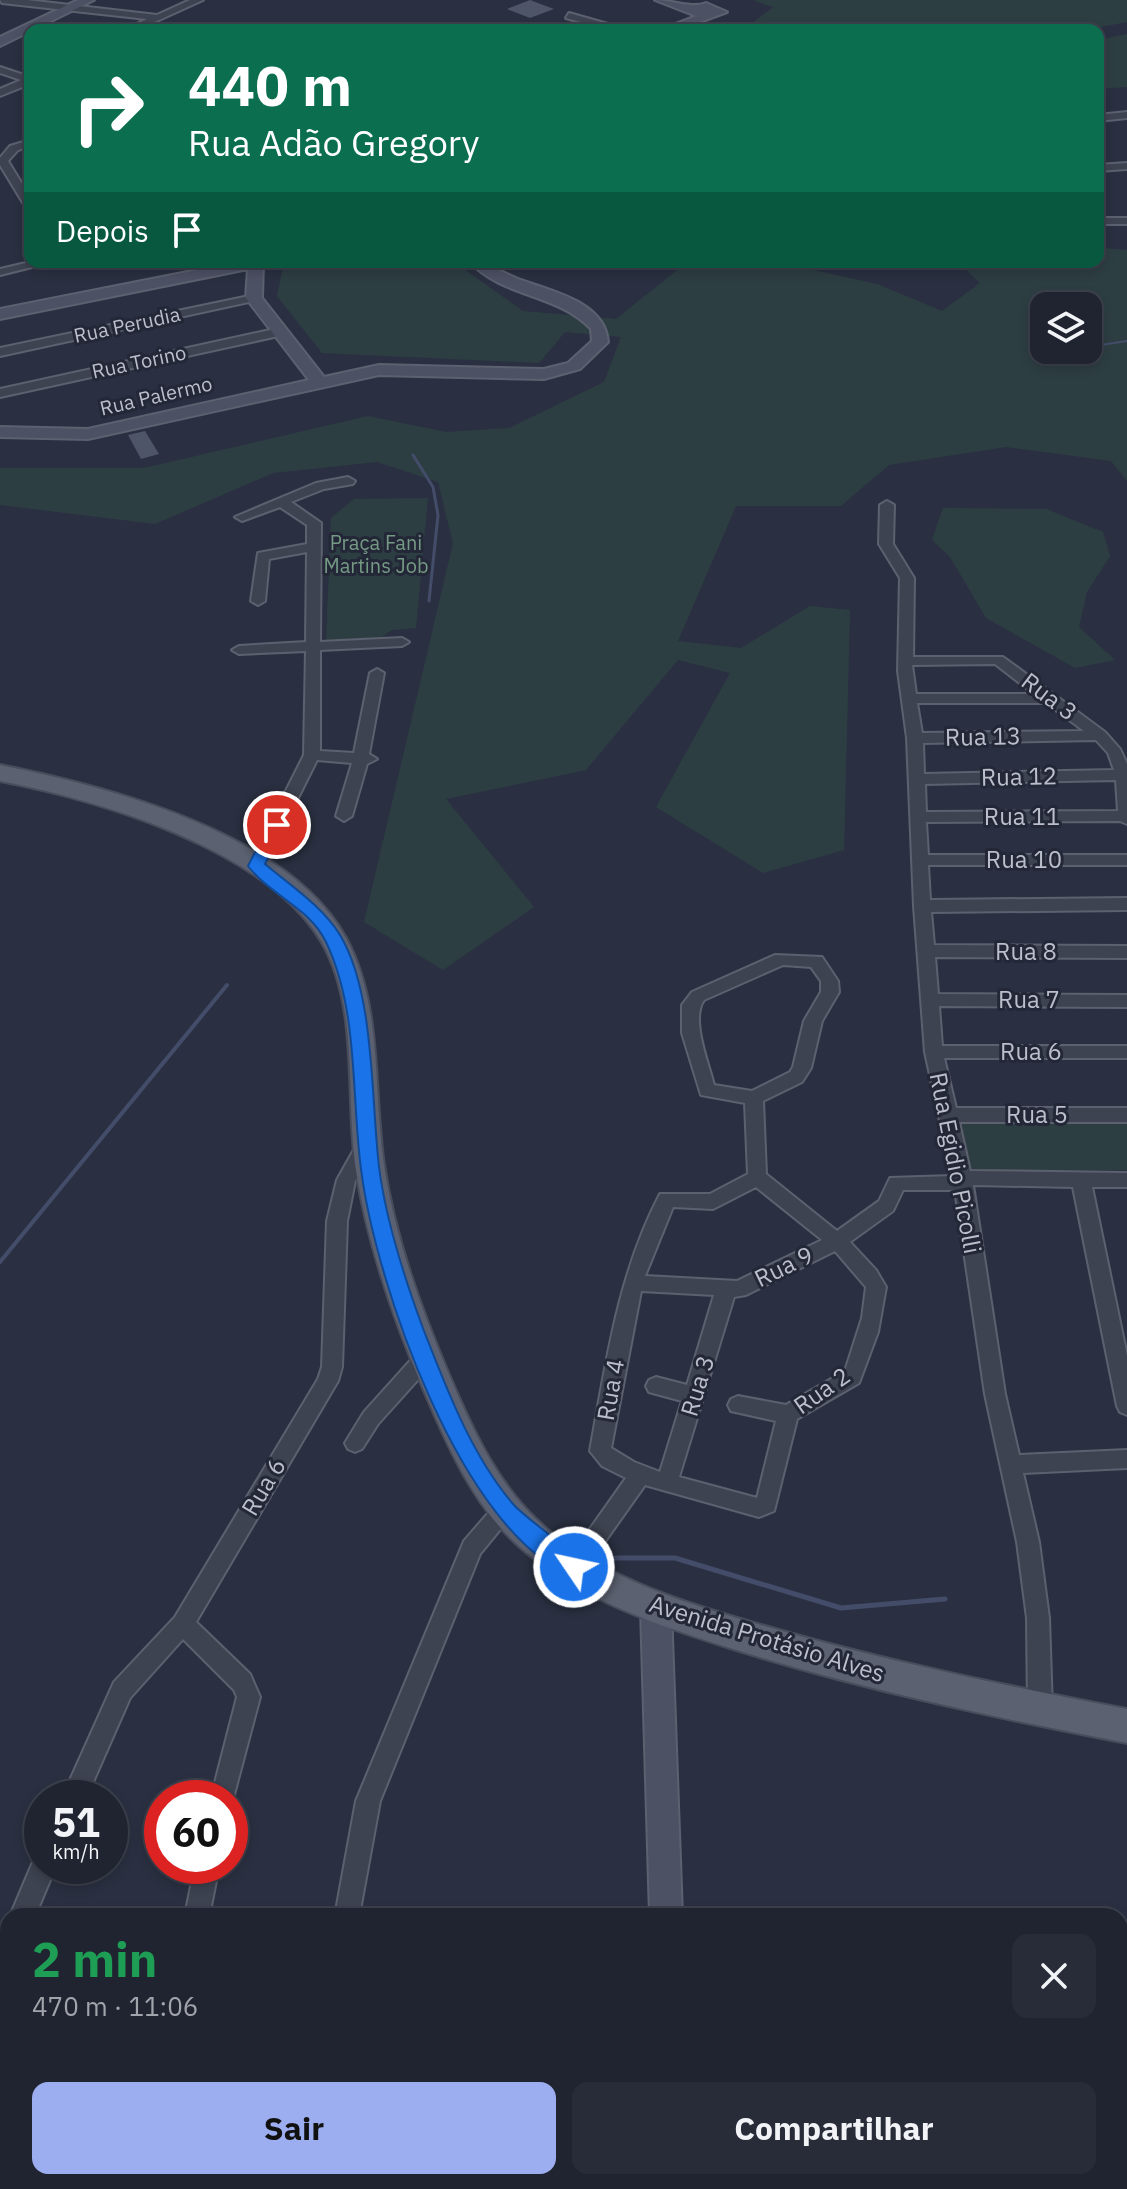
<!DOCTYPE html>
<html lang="pt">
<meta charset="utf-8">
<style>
:root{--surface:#202431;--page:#282c39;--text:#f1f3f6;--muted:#a2a4ab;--line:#3d414d;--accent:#9caeef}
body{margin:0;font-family:"IBM Plex Sans",sans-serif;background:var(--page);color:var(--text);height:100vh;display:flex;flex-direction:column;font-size:30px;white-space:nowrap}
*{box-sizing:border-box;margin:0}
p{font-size:26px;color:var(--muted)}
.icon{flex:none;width:44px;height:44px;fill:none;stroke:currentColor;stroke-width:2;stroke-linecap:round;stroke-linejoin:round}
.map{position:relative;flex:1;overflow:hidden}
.sheet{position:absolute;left:0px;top:1908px;width:1128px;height:282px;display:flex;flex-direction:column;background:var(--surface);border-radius:24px 24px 0 0;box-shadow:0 4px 12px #0003,0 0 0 2px var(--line)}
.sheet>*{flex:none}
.hud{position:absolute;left:24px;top:24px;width:1080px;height:244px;border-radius:16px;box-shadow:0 4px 12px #0003,0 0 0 2px var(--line);background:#0b6e4f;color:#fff;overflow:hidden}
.controls{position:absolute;left:1030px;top:292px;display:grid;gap:16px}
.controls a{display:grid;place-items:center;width:72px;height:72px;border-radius:16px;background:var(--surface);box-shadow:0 4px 12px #0003,0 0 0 2px var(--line);font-size:40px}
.speed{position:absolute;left:24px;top:1780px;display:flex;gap:16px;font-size:40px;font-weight:700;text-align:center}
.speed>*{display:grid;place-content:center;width:104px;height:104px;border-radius:50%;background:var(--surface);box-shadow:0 4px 12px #0003,0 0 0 2px var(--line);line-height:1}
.speed small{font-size:20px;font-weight:400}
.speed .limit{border:12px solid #d22;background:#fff;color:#111}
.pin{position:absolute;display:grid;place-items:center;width:68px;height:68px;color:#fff;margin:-34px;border:4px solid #fff;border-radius:50%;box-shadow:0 2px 8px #0007}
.me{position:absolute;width:88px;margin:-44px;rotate:304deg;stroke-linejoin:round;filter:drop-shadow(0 0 6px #0008)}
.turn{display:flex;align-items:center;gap:28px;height:168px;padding:0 32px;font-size:36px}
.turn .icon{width:104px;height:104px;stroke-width:2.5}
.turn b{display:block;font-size:56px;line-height:68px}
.then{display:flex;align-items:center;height:76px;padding:0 32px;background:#0003;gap:16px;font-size:30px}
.round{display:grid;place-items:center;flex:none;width:84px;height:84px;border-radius:16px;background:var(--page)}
.summary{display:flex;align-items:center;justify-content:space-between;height:136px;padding:0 32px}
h1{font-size:48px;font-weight:700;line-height:60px;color:#1e9e55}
.primary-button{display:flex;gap:16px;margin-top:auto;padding:16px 32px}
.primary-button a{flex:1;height:92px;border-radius:16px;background:var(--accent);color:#111;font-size:32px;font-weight:700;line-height:92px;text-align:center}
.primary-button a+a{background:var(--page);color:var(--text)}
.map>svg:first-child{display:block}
.green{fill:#2d3e43;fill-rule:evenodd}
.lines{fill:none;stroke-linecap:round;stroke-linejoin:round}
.stream-far3{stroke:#434d6a;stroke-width:2}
.stream-far2{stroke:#434d6a;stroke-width:3}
.stream-far1{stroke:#434d6a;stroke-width:4}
.stream{stroke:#434d6a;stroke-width:5}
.building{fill:#4f5568}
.street-casing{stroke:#5c606f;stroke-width:4}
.secondary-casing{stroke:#5c606f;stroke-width:4}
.primary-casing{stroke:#484c5b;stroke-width:4}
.street{fill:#3e4351;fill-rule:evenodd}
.secondary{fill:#4d5164;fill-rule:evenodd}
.primary{fill:#5c6171;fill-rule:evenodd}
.route{fill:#1a73e8;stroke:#114b97;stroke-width:2}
.labels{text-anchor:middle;stroke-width:6;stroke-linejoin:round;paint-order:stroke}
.far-street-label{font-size:20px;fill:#bbbfcb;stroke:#232737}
.far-park-label{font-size:20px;fill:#759a84;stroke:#232737}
.street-label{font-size:24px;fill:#bbbfcb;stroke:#232737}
</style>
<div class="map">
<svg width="1127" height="2189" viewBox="0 0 1127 2189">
<rect width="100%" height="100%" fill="#2a3041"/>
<path class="green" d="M753,0H1127V22L1085,30H743L773,7Z
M1127,34V87L1098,89V40Z
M1104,248L1127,250V481L1111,461L1006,447L889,465L841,506H736L678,641L741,648L810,606L850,610L844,850L763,873L656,807L730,673L678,660L586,770L446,799L534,907L443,970L364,922L453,543L438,482L377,462L273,473L155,524L0,505V468H144L368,416L446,432L509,428L604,382L621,337L565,332L539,363L322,353L277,296L284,262H454L523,311L616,319L687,262H839L809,269L877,284L942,311L980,283L958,262H1098V250ZM1044,306H1088V350H1044Z
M428,498L416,628L392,630L380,638L326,642L331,518L354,499Z
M943,508L1046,509L1103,532L1110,556L1087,592L1079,627L1115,660L1075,668L986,618L950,557L932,540Z
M956,1122H1127V1170L972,1171Z"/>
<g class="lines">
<path class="stream-far3" d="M1088,347L1127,341"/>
<path class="stream-far2" d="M1068,351L1071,350
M413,455L433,487L438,515L429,601"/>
<path class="stream-far1" d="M0,1262L227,985"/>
<path class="stream" d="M591,1558H675L841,1608L945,1599"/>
</g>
<path class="building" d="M530,0L554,9L530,18L507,9Z
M145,431L159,454L141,459L128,435Z"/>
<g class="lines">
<defs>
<path id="street" d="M0,0H27L157,15L190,0H203L137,30H124L147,19L2,3Z
M569,13L622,28L624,30H609L566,18Z
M0,67L30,77V84L0,96V89L21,80L0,73Z
M1127,112V118L1098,121V115Z
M30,140V146L18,150L8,161L30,197V209L25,206L0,165V158L10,146Z
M1127,163V169L1098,171V165Z
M1098,218H1127V224H1098Z
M30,262H52L0,275V269Z
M254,295L258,296V300L0,356V348Z
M279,328L283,329V335L0,397V389Z
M348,477L355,481L353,484L324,489L291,502L321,523L320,642L402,638L409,642L402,646L320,650V751L354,753L370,673L377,669L384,673L369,754L377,759L367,764L352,816L344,821L336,816L352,763L317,760L264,866L256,871L248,866L304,755L306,651L239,654L232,650L239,646L306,642L307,552L269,559L265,601L258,605L251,601L258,553L307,544V525L280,507L242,521L235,517L316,483Z
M887,501L894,505L893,544L914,578L913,657H1003L1105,732L1120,749L1127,764V824L1120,821L926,822L928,855H1127V865H928L930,900L1127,898V910L931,912L934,945L1127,946V958L935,957L938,994L1127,995V1007L939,1006L942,1046H1127V1058H944L956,1108H1127V1122H959L970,1171L1127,1173V1187H1092L1127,1356V1415L1120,1412L1117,1406L1073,1187L973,1185L1005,1394L1019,1455L1127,1450V1468L1023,1473L1039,1542L1049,1618L1052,1710L1048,1718L1040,1721L1032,1718L1028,1710L1027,1618L1017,1542L985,1394L955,1190H903L893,1211L850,1242L876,1270L886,1287L878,1332L859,1383L797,1419L774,1511L759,1517L645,1485L582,1574L574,1577L566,1574L563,1567L626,1478L602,1466L590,1451C606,1363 618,1274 660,1194H710L748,1174L745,1103L701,1095L682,1033V1005L692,992L775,955L822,957L838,981L839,992L822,1021L811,1068L802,1082L763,1101L766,1174L837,1231L879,1201L890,1178L952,1176L925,1052L914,906L907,738L898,671L900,578L879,544L880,505ZM995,664L1034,694H916L912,665ZM917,703H1046L1084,731L922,733ZM1096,740L1108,753L1114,770L924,774L923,743ZM1116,780L1118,811L926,812L925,784ZM783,965L811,967L821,981V992L804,1021L793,1067L790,1072L752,1091L714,1085C709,1064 690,1019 704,1000ZM756,1187L822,1240L737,1281L645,1276L673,1207L713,1209ZM835,1251L866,1287L862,1318L845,1371L786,1405L738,1396L731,1399L728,1405L731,1411L776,1421L757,1498L679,1477L734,1297L746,1295ZM641,1291L714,1295L687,1385L656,1377L649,1380L646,1386L649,1392L682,1401L660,1472L634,1462L611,1448Z
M367,1137L374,1139L376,1144L355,1181L347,1221L342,1367L338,1381L196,1622L250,1674L260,1697L231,1806L230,1798H211L237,1697L234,1690L183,1639L130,1698L86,1798H62L114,1682L175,1617L318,1379L322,1367L327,1221L337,1180L360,1139Z
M425,1350L432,1352L435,1358L432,1364L378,1424L362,1449L355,1452L348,1449L345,1443L364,1412L418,1352Z
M505,1501L513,1503L516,1510L480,1554L380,1801L359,1916H335L356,1801L464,1541L497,1503Z
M42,1855V1866H56L35,1916H10L35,1857Z
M195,1866H219L209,1916H185Z
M8,1935V1974L0,1978V1938Z
M0,2030L8,2033V2061L0,2058Z
M142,2182H168L167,2189H141Z
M343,2182H369L368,2189H342Z"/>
<path id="secondary" d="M78,0H94L0,46V37Z
M655,0C672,0 691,9 706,3L727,12L678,30H660L696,16Z
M238,262H263L262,298L324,377L379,365L544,369L568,363L592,341L591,329C558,294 502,297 470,262C489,262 498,271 516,278C548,291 605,300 608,342L580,369L544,379L379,375L88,439L0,437V427L88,429L309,380L246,298L248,269L0,319V309Z
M656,1595L666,1599L671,1609L682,1916H650L641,1609L646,1599Z
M657,2182H693V2189H657Z"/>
<path id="primary" d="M0,765C110,787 288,833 346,938C383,1006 373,1091 384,1165C395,1238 421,1309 450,1377C474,1433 500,1490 547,1529C611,1582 694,1606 772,1628C889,1662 1008,1686 1127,1709V1743C993,1717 860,1689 730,1648C657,1625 579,1599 521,1548C474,1507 449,1449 425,1393C394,1321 368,1247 356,1170C345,1098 360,1007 321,941C266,849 99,800 0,781Z"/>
</defs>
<use href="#street" class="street-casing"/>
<use href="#secondary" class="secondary-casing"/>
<use href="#primary" class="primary-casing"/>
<use href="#street" class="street"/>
<use href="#secondary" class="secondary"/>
<use href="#primary" class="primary"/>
</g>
<path class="route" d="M277,820L285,825L265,864C291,886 322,906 340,935C375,993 371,1100 379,1167C386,1222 405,1280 424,1331C447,1390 472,1456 513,1504C528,1521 579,1554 585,1567L582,1574L574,1577C461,1534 375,1281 361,1169C351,1094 359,1011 326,942C310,908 270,895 248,866L269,825Z"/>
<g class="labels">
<g class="far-street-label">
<text transform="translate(127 325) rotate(-12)" y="7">Rua Perudia</text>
<text transform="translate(139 362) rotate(-12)" y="7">Rua Torino</text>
<text transform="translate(156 396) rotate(-13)" y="7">Rua Palermo</text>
</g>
<g class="far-park-label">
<text x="376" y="550">Praça Fani<tspan x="376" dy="23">Martins Job</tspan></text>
</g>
<g class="street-label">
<text transform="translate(1049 697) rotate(37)" y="8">Rua 3</text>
<text transform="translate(983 737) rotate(-1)" y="8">Rua 13</text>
<text transform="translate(1019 777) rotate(-1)" y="8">Rua 12</text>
<text x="1022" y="825">Rua 11</text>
<text x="1024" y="868">Rua 10</text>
<text x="1026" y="960">Rua 8</text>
<text x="1029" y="1008">Rua 7</text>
<text x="1031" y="1060">Rua 6</text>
<text x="1037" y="1123">Rua 5</text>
<text transform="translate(955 1163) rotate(79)" y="8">Rua Egidio Picolli</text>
<text transform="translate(784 1267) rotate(-26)" y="8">Rua 9</text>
<text transform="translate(698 1386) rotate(-73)" y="8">Rua 3</text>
<text transform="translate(611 1390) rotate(-80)" y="8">Rua 4</text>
<text transform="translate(822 1391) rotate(-35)" y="8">Rua 2</text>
<text transform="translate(264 1487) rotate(-59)" y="8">Rua 6</text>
<text transform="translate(767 1639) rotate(17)" y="8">Avenida Protásio Alves</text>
</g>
</g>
</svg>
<div class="controls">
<a><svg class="icon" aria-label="layers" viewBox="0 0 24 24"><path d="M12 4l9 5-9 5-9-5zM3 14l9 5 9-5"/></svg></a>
</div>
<div class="speed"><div>51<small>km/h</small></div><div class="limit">60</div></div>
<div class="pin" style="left:277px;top:825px;background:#d93025"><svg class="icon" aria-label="arrive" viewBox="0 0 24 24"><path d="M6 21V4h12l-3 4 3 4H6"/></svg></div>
<svg class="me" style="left:574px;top:1567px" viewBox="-20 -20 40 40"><circle r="17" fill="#1a73e8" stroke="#fff" stroke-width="3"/><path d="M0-11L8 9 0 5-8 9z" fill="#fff"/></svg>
<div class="hud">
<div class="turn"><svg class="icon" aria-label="right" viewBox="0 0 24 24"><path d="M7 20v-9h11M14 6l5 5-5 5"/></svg><div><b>440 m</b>Rua Adão Gregory</div></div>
<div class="then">Depois<svg class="icon" aria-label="arrive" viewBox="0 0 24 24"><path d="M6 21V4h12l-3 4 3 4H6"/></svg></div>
</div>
<section class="sheet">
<div class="summary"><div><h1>2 min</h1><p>470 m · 11:06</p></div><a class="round"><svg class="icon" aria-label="close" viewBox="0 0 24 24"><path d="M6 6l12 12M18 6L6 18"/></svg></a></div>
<div class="primary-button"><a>Sair</a><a>Compartilhar</a></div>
</section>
</div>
